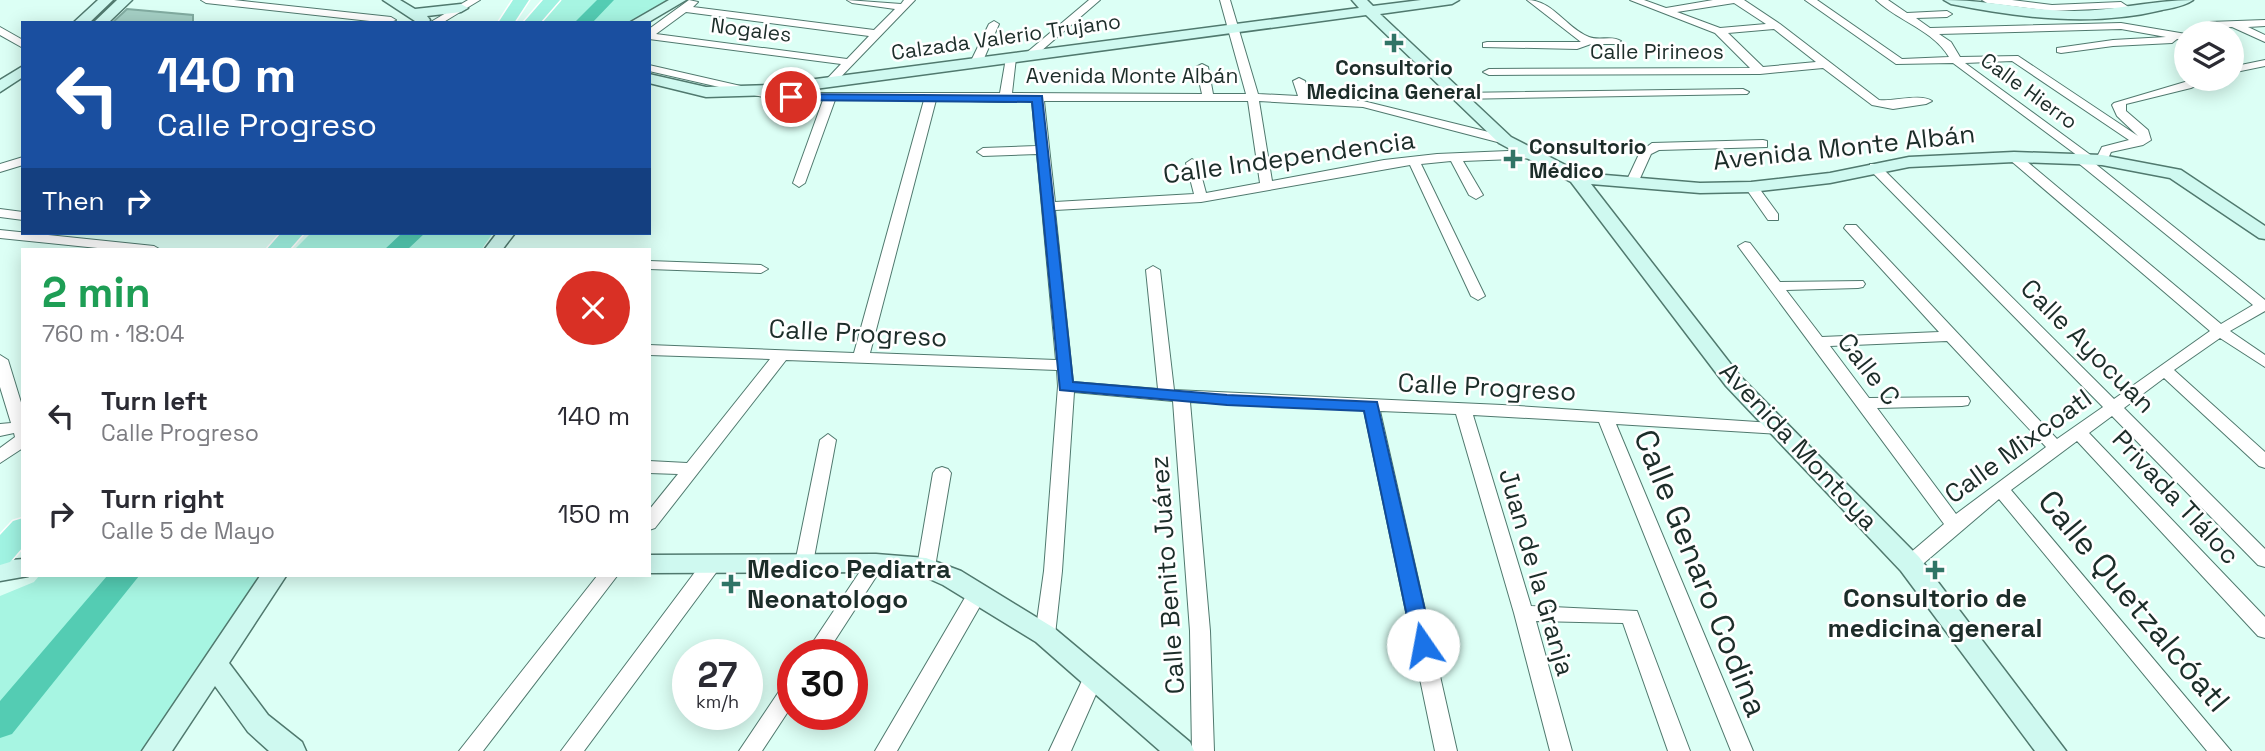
<!DOCTYPE html>
<meta charset="utf-8">
<style>
:root{--surface:#fff;--page:#f2f2f3;--text:#2b2b33;--muted:#7c7c81}
body{margin:0;font-family:"Space Grotesk",sans-serif;background:var(--page);color:var(--text);height:100vh;display:flex;flex-direction:column;font-size:26px;white-space:nowrap}
*{box-sizing:border-box;margin:0}
p{font-size:23px;color:var(--muted)}
.icon{flex:none;width:38px;height:38px;fill:none;stroke:currentColor;stroke-width:2;stroke-linecap:round;stroke-linejoin:round}
.map{position:relative;flex:1;overflow:hidden}
.details{position:absolute;left:21px;top:248px;width:630px;height:329px;display:flex;flex-direction:column;background:var(--surface);border-radius:0px;box-shadow:0 4px 18px #0003}
.details>*{flex:none}
.hud{position:absolute;left:21px;top:21px;width:630px;height:214px;border-radius:0px;box-shadow:0 4px 18px #0003;background:#1a4fa0;color:#fff;overflow:hidden}
.buttons{position:absolute;left:2174px;top:21px;display:grid;gap:14px}
.buttons a{display:grid;place-items:center;width:70px;height:70px;border-radius:50%;background:var(--surface);box-shadow:0 4px 18px #0003;font-size:35px}
.speed{position:absolute;left:672px;top:639px;display:flex;gap:14px;font-size:35px;font-weight:700;text-align:center}
.speed>*{display:grid;place-content:center;width:91px;height:91px;border-radius:50%;background:var(--surface);box-shadow:0 4px 18px #0003;line-height:1}
.speed small{font-size:18px;font-weight:400}
.speed .limit{border:10px solid #d22;background:#fff;color:#111}
.pin{position:absolute;display:grid;place-items:center;width:60px;height:60px;color:#fff;margin:-30px;border:4px solid #fff;border-radius:50%;box-shadow:0 2px 7px #0007}
.me{position:absolute;width:77px;margin:-38px;rotate:348deg;stroke-linejoin:round;filter:drop-shadow(0 0 5px #0008)}
.turn{display:flex;align-items:center;gap:24px;height:147px;padding:0 21px;font-size:32px}
.turn .icon{width:91px;height:91px;stroke-width:2.5}
.turn b{display:block;font-size:49px;line-height:60px}
.then{display:flex;align-items:center;height:66px;padding:0 21px;background:#0003;gap:14px;font-size:26px}
.round{display:grid;place-items:center;flex:none;width:74px;height:74px;border-radius:37px;background:var(--page)}
.headline{display:flex;align-items:center;justify-content:space-between;height:119px;padding:0 21px}
h1{font-size:42px;font-weight:700;line-height:52px;color:#1e9e55}
ul{padding:0;list-style:none}
li{display:flex;align-items:center;gap:21px;height:98px;padding:0 21px}
li div{flex:1}
li b{display:block;font-size:26px}
li em{font-style:normal}
.map>svg:first-child{display:block}
.green{fill:#a7f5e2}
.lines{fill:none;stroke-linecap:round;stroke-linejoin:round}
.river{fill:#54ccb3;fill-rule:evenodd}
.building{fill:#a5d0c5;stroke:#82aca1;stroke-width:2}
.street-casing{stroke:#50796e;stroke-width:2}
.secondary-casing{stroke:#50796e;stroke-width:3}
.primary-casing{stroke:#fff;stroke-width:3}
.street{fill:#fff;fill-rule:evenodd}
.secondary{fill:#cff9f0;fill-rule:evenodd}
.primary{fill:#a0f3e2;fill-rule:evenodd}
.route{fill:#1a73e8;stroke:#114b97;stroke-width:2}
.poi-dot{fill:#317466;stroke:#fff;stroke-width:2.5}
.labels{text-anchor:middle;stroke-width:5;stroke-linejoin:round;paint-order:stroke}
.far-street-label{font-size:21px;fill:#1c2d29;stroke:#fff}
.far-poi-label{font-size:21px;font-weight:bold;fill:#1c2d29;stroke:#fff}
.street-label{font-size:26px;fill:#1c2d29;stroke:#fff}
.poi-label{font-size:26px;font-weight:bold;fill:#1c2d29;stroke:#fff;text-anchor:start}
.near-street-label{font-size:32px;fill:#1c2d29;stroke:#fff}
</style>
<div class="map">
<svg width="2265" height="751" viewBox="0 0 2265 751">
<rect width="100%" height="100%" fill="#dcfff5"/>
<path class="green" d="M554,0H669L628,23H534Z
M311,233H493L481,250H294Z
M39,576H258L242,608L142,751H0V596L34,582Z"/>
<g class="lines">
<path class="river" d="M597,0H614L592,23H574Z
M402,233H425L407,250H384Z
M107,576H139L12,734L0,738V701Z"/>
</g>
<path class="building" d="M127,9L193,15V23H112Z"/>
<g class="lines">
<defs>
<path id="street" d="M201,0H234L391,17L396,20L388,23L206,3Z
M468,0H480L442,23H429Z
M689,0L698,2L693,7L874,30L895,9L852,3L847,0L901,4L904,0H915L834,84L830,85L824,82L841,64L649,39V29ZM686,12L869,36L847,59L656,34Z
M1089,0H1100L1033,58H1025V54Z
M1220,0H1230L1258,94L1298,96L1293,81L1299,78L1305,81L1310,97L1363,101L1509,137L1511,140L1505,144L1363,107L1259,101L1272,181L1384,160L1437,154L1535,150L1541,154L1535,158L1463,161L1483,195L1476,199L1469,195L1451,161L1421,164L1485,296L1478,300L1471,296L1410,165L1201,202L1055,210L1073,382L1158,389L1146,270L1153,266L1160,270L1174,390L1502,405L1786,424L1788,428L1780,434L1616,424L1753,751H1731L1599,422L1473,415L1531,606L1637,611L1690,751H1668L1623,623L1536,621L1572,751H1550L1514,613L1456,414L1380,411L1457,751H1435L1364,410L1190,402L1210,631L1214,751H1192L1190,631L1173,401L1074,392L1062,571L1055,635L1052,641L1045,643L1038,641L1035,635L1044,571L1058,386L1057,370L786,360L655,528L649,530V510L678,474L649,473V461L687,463L770,359L649,355V345L854,353L924,100H835L805,183L799,187L793,183L823,100L772,99L649,71V65L772,93H1000L1006,58L1011,55L1016,58L1012,93L1202,94L1196,67L1202,64L1208,67L1213,94H1246ZM936,100L1005,102L1032,101L1036,146L983,148L977,152L983,156L1037,154L1056,360L870,353ZM1044,101H1248L1260,183L1206,193L1198,163L1192,159L1186,163L1194,194L1055,202Z
M1527,0C1553,0 1566,28 1589,37C1599,41 1612,35 1621,41L1616,44H1591L1577,49L1483,47V43L1487,42H1581Z
M1630,0H1644L1666,8L1713,0H1744L1780,24L1879,100C1894,102 1920,93 1932,101L1926,104L1893,109L1872,105L1823,68L1760,74L1489,75L1483,72L1489,69L1750,68L1715,33ZM1734,3L1766,24L1720,28L1677,12ZM1774,29L1816,62L1763,67L1728,33Z
M1805,0H1817L1902,59L1949,57C1933,30 1898,21 1876,0H1888L1907,13L1947,11L1952,14L1947,17L1916,18L1930,28L2121,23L2186,34V40L2177,39L2172,43L2113,46L2061,53L2057,52V48L2113,40L2166,37L2121,29L1939,34L1951,42L1960,57L2018,56L2138,136L2117,116L2112,105L2114,103L2195,79H2210L2191,88L2126,104V111L2148,130L2151,140L2143,145L2111,152L2106,163H2098L2096,159L2093,162L2265,300V311L2230,331L2265,355V367L2220,338L2174,370L2265,452V468L2259,466L2164,378L2124,408L2265,549V567L2258,565L2112,416L2089,433L2265,617V638L2258,636L2077,441L2011,490L2231,751H2207L1999,499L1917,569L1910,571L1903,569L1901,564L1903,559L1944,524L1738,246L1745,242L1750,243L1780,282L1863,281L1865,284L1863,287L1858,288L1786,290L1822,337L1939,332L1844,228L1846,225H1856L2057,439L2103,407L1870,170V164H1878L2114,399L2210,331L2010,160V154H2018L2221,324L2253,305L2077,162L2075,159L2078,156L1953,63L1896,64ZM2012,61L2129,140L2102,147L2096,159L1965,63ZM1947,341L2046,447L1956,514L1877,408L1962,406L1968,405L1970,401L1968,397L1869,398L1830,346Z
M1982,0H2012L2052,5L2121,2L2136,12L2131,15L2119,8L2052,11L1987,3Z
M2265,20V26L2248,27L2265,35V42L2232,27L2209,28L2204,25L2209,22Z
M994,21L999,24L982,63L972,65L970,63L989,24Z
M0,27L23,40V48L0,35Z
M2265,60V66L2231,73V67Z
M1743,89L1749,92L1747,94L1457,99L1451,96L1457,93Z
M1763,140L1767,141V147L1659,150L1651,154L1637,185L1632,186L1626,182L1640,152L1652,143Z
M23,157V165L0,172V164Z
M1751,183L1756,184L1778,214V220H1768L1745,187Z
M0,209L23,212V220L0,217Z
M0,230L154,246L161,250H117L0,238Z
M649,261L761,265L768,269L761,273L649,269Z
M0,355L8,360L23,409V448L0,463V448L15,437L14,433L0,436V424L11,423L0,387Z
M828,434L836,440L813,563L811,568L804,570L797,568L795,563L820,440Z
M942,467L948,469L951,473L935,567L933,572L926,574L919,572L917,567L933,473L936,469Z
M876,556L883,558L885,563L826,654H805L869,558Z
M711,558L718,560L720,565L718,570L584,751H561L704,560Z
M597,576H617L483,751H459Z
M977,587L984,589L987,594L897,751H875L970,589Z
M1094,668L1101,670L1104,676L1071,751H1049L1087,670Z
M793,679V704L762,751H739L786,681Z"/>
<path id="secondary" d="M98,0H113L89,23H73Z
M117,0H132L108,23H93Z
M383,0H400L415,9L461,4L468,8L461,12L427,16L430,20L428,23H418Z
M669,0H686L647,23H629Z
M1352,0H1367L1373,6L1421,0H1459L1452,4L1380,14L1511,137L1581,173L1700,183L1751,182L1830,173L1909,157L2014,152L2102,155L2181,170L2265,226V239L2259,238L2170,178L2102,165L2014,162L1909,167L1830,183L1751,192L1700,193L1591,184L1740,376L1919,557L2066,751H2035L1901,571L1726,386L1571,182L1499,143L1366,15L770,95L706,97L649,83V74L706,87L770,85L1359,8Z
M1944,0C1986,0 2027,10 2069,11C2111,12 2151,0 2193,0C2185,6 2172,8 2162,10C2093,27 2020,18 1951,4Z
M23,66V77L0,92V80Z
M497,233H515L502,250H484Z
M876,554L926,558L961,571L1054,628L1190,742L1194,751H1160L1036,642L943,585L923,576L876,572L649,573V555Z
M23,559V576H28L0,581V561Z
M260,576H286L229,663L268,715L302,742L306,751H269L248,732L215,686L172,751H142Z"/>
<path id="primary" d="M513,0H529L514,23H498Z
M543,0H560L540,23H523Z
M281,233H304L289,250H266Z
M23,518V547L10,562L0,565V535L13,521Z"/>
</defs>
<use href="#street" class="street-casing"/>
<use href="#secondary" class="secondary-casing"/>
<use href="#primary" class="primary-casing"/>
<use href="#street" class="street"/>
<use href="#secondary" class="secondary"/>
<use href="#primary" class="primary"/>
</g>
<path class="route" d="M791,94L1042,96L1073,382L1227,395L1377,402L1433,645L1430,651L1423,653L1415,651L1413,645L1364,411L1227,405L1060,390L1032,102L787,100V95Z"/>
<g class="poi-dot">
<path d="M1390.5 32.5h7v7h7v7h-7v7h-7v-7h-7v-7h7z"/>
<path d="M1509.5 148.5h7v7h7v7h-7v7h-7v-7h-7v-7h7z"/>
<path d="M1931.5 559.5h7v7h7v7h-7v7h-7v-7h-7v-7h7z"/>
<path d="M727.5 573.5h7v7h7v7h-7v7h-7v-7h-7v-7h7z"/>
</g>
<g class="labels">
<g class="far-street-label">
<text transform="translate(751 30) rotate(7)" y="7">Nogales</text>
<text transform="translate(1006 37) rotate(-8)" y="7">Calzada Valerio Trujano</text>
<text x="1657" y="59">Calle Pirineos</text>
<text x="1132" y="83">Avenida Monte Albán</text>
<text transform="translate(2029 91) rotate(36)" y="7">Calle Hierro</text>
</g>
<g class="far-poi-label">
<text x="1394" y="75">Consultorio<tspan x="1394" dy="24">Medicina General</tspan></text>
<text x="1529" y="154" text-anchor="start">Consultorio<tspan x="1529" dy="24">Médico</tspan></text>
</g>
<g class="street-label">
<text transform="translate(1844 147) rotate(-6)" y="9">Avenida Monte Albán</text>
<text transform="translate(1289 157) rotate(-8)" y="9">Calle Independencia</text>
<text transform="translate(858 333) rotate(3)" y="9">Calle Progreso</text>
<text transform="translate(2088 346) rotate(45)" y="9">Calle Ayocuan</text>
<text transform="translate(1869 369) rotate(52)" y="9">Calle C</text>
<text transform="translate(1487 387) rotate(3)" y="9">Calle Progreso</text>
<text transform="translate(1799 446) rotate(47)" y="9">Avenida Montoya</text>
<text transform="translate(2018 446) rotate(-36)" y="9">Calle Mixcoatl</text>
<text transform="translate(2176 497) rotate(47)" y="9">Privada Tláloc</text>
<text transform="translate(1537 572) rotate(74)" y="9">Juan de la Granja</text>
<text transform="translate(1167 575) rotate(-94)" y="9">Calle Benito Juárez</text>
</g>
<g class="poi-label">
<text x="747" y="578">Medico Pediatra<tspan x="747" dy="30">Neonatologo</tspan></text>
<text x="1935" y="607" text-anchor="middle">Consultorio de<tspan x="1935" dy="30">medicina general</tspan></text>
</g>
<g class="near-street-label">
<text transform="translate(1701 573) rotate(68)" y="11">Calle Genaro Codina</text>
<text transform="translate(2134 601) rotate(50)" y="11">Calle Quetzalcóatl</text>
</g>
</g>
</svg>
<div class="buttons">
<a><svg class="icon" aria-label="layers" viewBox="0 0 24 24"><path d="M12 4l9 5-9 5-9-5zM3 14l9 5 9-5"/></svg></a>
</div>
<div class="speed"><div>27<small>km/h</small></div><div class="limit">30</div></div>
<div class="pin" style="left:791px;top:97px;background:#d93025"><svg class="icon" aria-label="arrive" viewBox="0 0 24 24"><path d="M6 21V4h12l-3 4 3 4H6"/></svg></div>
<svg class="me" style="left:1423px;top:645px" viewBox="-20 -20 40 40"><circle r="19" fill="#fff"/><path d="M0-13L10 11 0 6-10 11z" fill="#1a73e8"/></svg>
<div class="hud">
<div class="turn"><svg class="icon" aria-label="left" viewBox="0 0 24 24"><path d="M17 20v-9H6M10 6l-5 5 5 5"/></svg><div><b>140 m</b>Calle Progreso</div></div>
<div class="then">Then<svg class="icon" aria-label="right" viewBox="0 0 24 24"><path d="M7 20v-9h11M14 6l5 5-5 5"/></svg></div>
</div>
<section class="details">
<div class="headline"><div><h1>2 min</h1><p>760 m · 18:04</p></div><a class="round" style="background:#d93025;color:#fff"><svg class="icon" aria-label="close" viewBox="0 0 24 24"><path d="M6 6l12 12M18 6L6 18"/></svg></a></div>
<ul>
<li><svg class="icon" aria-label="left" viewBox="0 0 24 24"><path d="M17 20v-9H6M10 6l-5 5 5 5"/></svg><div><b>Turn left</b><p>Calle Progreso</p></div><em>140 m</em></li>
<li><svg class="icon" aria-label="right" viewBox="0 0 24 24"><path d="M7 20v-9h11M14 6l5 5-5 5"/></svg><div><b>Turn right</b><p>Calle 5 de Mayo</p></div><em>150 m</em></li>
</ul>
</section>
</div>
